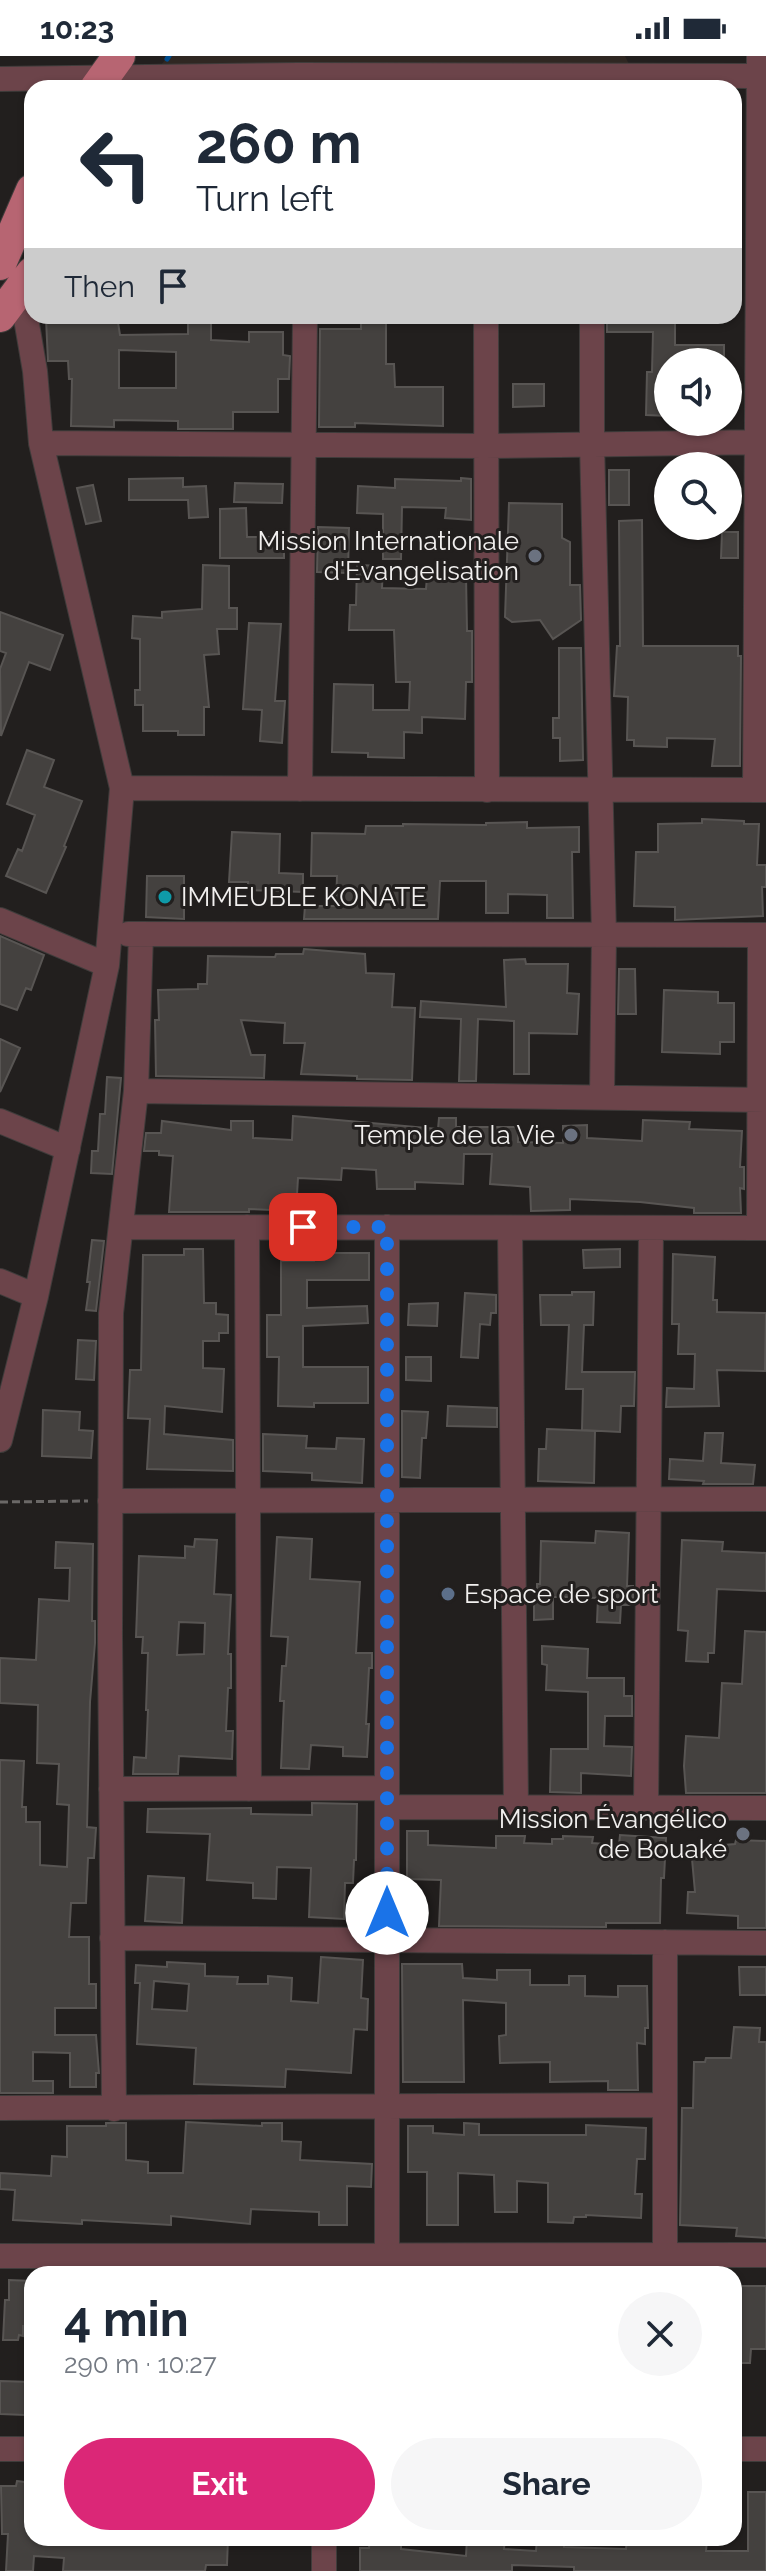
<!DOCTYPE html>
<meta charset="utf-8">
<style>
:root{--surface:#fff;--page:#f6f6f7;--text:#1f2937;--muted:#747a83;--accent:#db2777}
body{margin:0;font-family:Raleway,sans-serif;background:var(--page);color:var(--text);height:100vh;display:flex;flex-direction:column;font-size:30px;white-space:nowrap}
*{box-sizing:border-box;margin:0}
p{font-size:26px;color:var(--muted)}
.icon{flex:none;width:44px;height:44px;fill:none;stroke:currentColor;stroke-width:2;stroke-linecap:round;stroke-linejoin:round}
.map{position:relative;flex:1;overflow:hidden}
.side{position:absolute;left:24px;top:2210px;width:718px;height:280px;display:flex;flex-direction:column;background:var(--surface);border-radius:24px;box-shadow:0 2px 6px #0004}
.side>*{flex:none}
.hud{position:absolute;left:24px;top:24px;width:718px;height:244px;border-radius:24px;box-shadow:0 2px 6px #0004;background:#fff;color:var(--text);overflow:hidden}
.fabs{position:absolute;left:654px;top:292px;display:grid;gap:16px}
.fabs a{display:grid;place-items:center;width:88px;height:88px;border-radius:50%;background:var(--surface);box-shadow:0 2px 6px #0004;font-size:40px}
.pin{position:absolute;display:grid;place-items:center;width:68px;height:68px;color:#fff;margin:-34px;border-radius:16px;box-shadow:0 4px 12px #0006}
.me{position:absolute;width:88px;margin:-44px;rotate:0deg;stroke-linejoin:round;filter:drop-shadow(0 0 6px #0008)}
.turn{display:flex;align-items:center;gap:28px;height:168px;padding:0 40px;font-size:36px}
.turn .icon{width:104px;height:104px;stroke-width:2.5}
.turn b{display:block;font-size:56px;line-height:68px}
.then{display:flex;align-items:center;height:76px;padding:0 40px;background:#0003;gap:16px;font-size:30px}
.round{display:grid;place-items:center;flex:none;width:84px;height:84px;border-radius:42px;background:var(--page)}
.overview{display:flex;align-items:center;justify-content:space-between;height:136px;padding:0 40px}
h1{font-size:48px;font-weight:700;line-height:60px}
.button{display:flex;gap:16px;margin-top:auto;padding:16px 40px}
.button a{flex:1;height:92px;border-radius:48px;background:var(--accent);color:#fff;font-size:32px;font-weight:700;line-height:92px;text-align:center}
.button a+a{background:var(--page);color:var(--text)}
.status{display:flex;justify-content:space-between;align-items:center;height:56px;padding:0 40px;background:var(--surface);direction:ltr}
.status svg{height:22px;fill:currentColor}
.map>svg:first-child{display:block}
.built{fill:#2f2722}
.lines{fill:none;stroke-linecap:round;stroke-linejoin:round}
.stream{stroke:#004c8c;stroke-width:5}
.building{fill:#44413f;stroke:#585553;stroke-width:2;fill-rule:evenodd}
.minor-casing{stroke:#3f3c3b;stroke-width:26}
.major-casing{stroke:#3f3c3b;stroke-width:34}
.path{stroke:#6b6867;stroke-width:3;stroke-dasharray:8 4;stroke-linecap:butt}
.minor{stroke:#6c444a;stroke-width:24}
.major{stroke:#b76572;stroke-width:32}
.route{stroke:#1a73e8;stroke-width:14;stroke-dasharray:0 25.2}
.worship-dot{fill:#6b7280;stroke:#221f1e;stroke-width:3}
.culture-dot{fill:#0f9aa8;stroke:#221f1e;stroke-width:3}
.service-dot{fill:#5c6f8a;stroke:#221f1e;stroke-width:3}
.labels{text-anchor:middle;stroke-width:6;stroke-linejoin:round;paint-order:stroke}
.poi-label{font-size:26px;fill:#f2f0ef;stroke:#221f1e;text-anchor:end}
</style>
<div class="status"><b>10:23</b><svg viewBox="0 0 49 12"><path d="M0 12V9h3v3zM5 12V6h3v6zM10 12V3h3v9zM15 12V0h3v12zM26 1h20v11H26zM47 4h2v5h-2z"/></svg></div>
<div class="map">
<svg width="766" height="2515" viewBox="0 0 766 2515">
<rect width="100%" height="100%" fill="#221f1e"/>
<path class="built" d="M168,0H625L638,26L155,17Z"/>
<g class="lines">
<path class="stream" d="M167,3L169,0"/>
</g>
<path class="building" d="M102,260H117L120,279L188,278V260H211V284L249,286V276H283V299L290,300L289,323H278V356H233V373H178V365L114,364V371L71,370L72,323H69L68,305H48L46,263L102,265ZM119,294L176,296V332H119Z
M361,260H386V308H394L395,331H443V370L355,367V371H319L320,273H361Z
M607,260H675V289H724V306H668V360L646,359L647,316H652L653,276H607Z
M513,328H544V350L513,351Z
M609,414H629V449H609Z
M183,422V431L206,430L208,461L189,462L188,444H129V423Z
M461,422L471,423V464L445,462L446,452L402,451L401,503H383V458L357,457L358,430L395,432V423L461,425Z
M235,427L283,428L282,447L234,446Z
M93,429L101,465L86,468L77,432Z
M509,447L562,448V482L570,486V529H580L581,564L553,583L540,564L512,566L505,561Z
M246,452L247,481H284V502H220V453Z
M642,464L643,590H738V600H741L740,710H712L715,683L667,682V691L634,690V684H627L628,641L614,640L617,590H620L619,465Z
M318,471L349,472L348,517L317,516Z
M722,476H738V502H721Z
M203,509L229,510V552H237V573H217L219,598L204,599L209,651H204V679H178V675H143V649H135V634H140V583L132,582L133,560L162,562V556L202,553Z
M357,509L383,510L382,532L426,533L427,521L466,519L467,575H472V626H466L465,663L422,661V677L404,676V702L368,701V697L332,696L334,628L373,629V654H409L410,626H396L394,574H349L350,549H356Z
M0,556L63,579L50,614L29,606L1,680L0,613L6,597L0,595Z
M249,567L281,568L275,645H285L282,687L260,685L262,654L243,653Z
M559,592H581L583,704L560,705V682H553V662H559Z
M27,694L54,704L44,731L82,745L64,790L66,791L46,837L6,820L18,793L22,795L35,759L7,748Z
M702,763L744,765V768H759L757,809H766V831H762L763,860L675,864V851L634,850L636,796H658V768L702,767Z
M527,766V772L579,771V796H572L573,862H547V839L508,838V857H486V825H440L438,863H304L305,850H336L337,820H311L312,777L365,778L366,770H403V768L486,769V767Z
M232,776L280,778L279,817L303,818V836L248,834V826H229Z
M147,820H184V863L146,861Z
M0,880L44,899L31,934L26,932L17,954L0,948Z
M304,893L365,898L366,917L394,918L392,951L415,952L412,1024L357,1023V1020L301,1018L305,987H284L285,967L241,964L251,999H265L264,1022L156,1020L155,964H159L158,934L198,933V928H207L208,900L275,901L276,898H303Z
M525,903L526,908H568L567,937L579,938L577,978L529,977V1018H514V965L478,963L476,1025H459L461,963L420,961L421,945L506,951L504,904Z
M619,913H635L636,958H618Z
M664,934L718,936V947H734V986H720V998L662,996Z
M0,983L20,992L0,1036Z
M107,1021L121,1022L112,1118L91,1117L92,1095H98L100,1058H105Z
M293,1060L438,1073L439,1062H456V1071H518V1086L563,1087V1070L587,1069V1082L642,1085L643,1064L690,1066L689,1073L742,1075L740,1111H744V1133L740,1132L741,1157H694V1152L640,1146L570,1143V1154L531,1155L530,1131L490,1128L492,1098H464L463,1128L415,1126V1133H377L376,1114L342,1112L341,1124L298,1122L296,1155L249,1153V1156H169L173,1100L159,1099V1095H144L146,1077H161L162,1065L231,1074V1065H253V1082L292,1084Z
M92,1184L104,1185L96,1255L86,1254L90,1226H87Z
M314,1191L329,1192V1197H369V1224H307V1252L367,1250L368,1267L303,1270V1311H368V1347H314V1351L278,1350L279,1301H267V1259H281V1205H314Z
M184,1193H203L204,1247H216V1258L228,1259V1277H219V1285H203V1312L224,1313L222,1356L165,1350L164,1378L233,1384V1415L147,1413L150,1363L128,1362L130,1314H141L143,1199H184Z
M620,1193V1211L584,1212L583,1194Z
M673,1198L715,1201L713,1244H717V1256L766,1257L765,1315L717,1314L719,1350L666,1351L667,1332L694,1333L695,1298H678L679,1268H672Z
M572,1236H594L593,1269H584L582,1316H635L634,1350H621L620,1376L582,1374L583,1333H566L569,1269H541L540,1239H572Z
M465,1237L496,1239V1257H491L490,1269L480,1268L478,1302L461,1301Z
M438,1247L437,1270L408,1269L409,1248Z
M78,1284L96,1285L94,1324L76,1323Z
M406,1301H431V1325L406,1324Z
M448,1350L497,1352V1371L447,1370Z
M43,1354L80,1356L79,1374L93,1375L91,1402L42,1400Z
M402,1355L428,1356L426,1382H422L420,1422L402,1421Z
M547,1373L595,1375L594,1427L538,1425L539,1393H546Z
M705,1377H723L721,1407L755,1409L753,1428H703L704,1425L669,1423L670,1403L703,1405Z
M263,1378L307,1380L306,1392L336,1393L337,1382L364,1383L362,1427L312,1424V1417L263,1415Z
M596,1475L629,1477L627,1530H633V1549H621L620,1567L597,1566L598,1542L573,1541H553V1563L534,1564V1544H537V1528H540L541,1485L595,1487Z
M277,1481L312,1483L310,1523L360,1526L356,1597H372V1612H369L366,1668H369L367,1701L343,1700V1691L311,1689L309,1713L281,1712L284,1645H280L282,1610H286L288,1581L271,1580Z
M195,1483L217,1484L214,1538L231,1539L228,1598H231V1632H228L226,1675H233L232,1703L179,1700L178,1718H133L134,1701L146,1702L148,1654H146L148,1597H142L143,1581H136L139,1500L185,1502V1490L194,1491ZM179,1566L205,1567L204,1598L177,1599Z
M682,1484L723,1486L722,1495L766,1497V1535L717,1533L714,1597H708V1606L686,1605L688,1575L678,1574Z
M56,1486L93,1488L92,1565H95V1587L90,1646L87,1771L96,1772L94,1802H88L86,1847H71L69,1881H89V1928H96V1952H55V1979H96L99,2017H96V2031H70V1997L33,1996V2025H53V2037H0V1704L24,1705L22,1751H26V1766H40V1809L67,1811L69,1749L57,1748L59,1708L37,1707L38,1649L0,1647V1602L36,1604L39,1543L69,1545L70,1512H55Z
M745,1575L766,1576V1737H686L684,1710L686,1680L719,1682L722,1627L742,1628Z
M542,1590L588,1593L587,1622H624V1640H632V1660H605L604,1690L632,1691L631,1720L581,1717V1737L550,1736L551,1693H588V1636L546,1634L547,1609L542,1608Z
M312,1747L357,1748L356,1804H354L353,1827H345L344,1863L309,1861L311,1812L277,1811L276,1843L253,1842V1827L207,1824L210,1778L147,1776L148,1753L251,1752V1758L312,1759Z
M407,1775H428V1789L496,1792V1780H525L524,1787L552,1788V1783H563V1780L593,1781L592,1787L619,1789L620,1779L666,1782L664,1822H661L660,1867H606V1871L439,1870L441,1824L407,1823Z
M736,1784L766,1785V1872H738V1860L687,1857L688,1836H695L691,1792L735,1788Z
M148,1820L184,1822L182,1867L145,1865Z
M321,1901L363,1904L361,1942L368,1943L367,1974L354,1973L351,2017L286,2013L285,2031L194,2028L196,1992L137,1988L140,1927H135L136,1909L167,1911V1906L205,1908V1920L238,1921L237,1928H268V1920L292,1922L291,1945L318,1947ZM154,1925L189,1928L187,1955L152,1953Z
M402,1908H462L463,1922L497,1924V1914H530V1929H569V1920H585V1940L618,1941V1930H647L648,1972H645V1988L637,1987L638,2034H608V2025L550,2026V2006L500,2007L499,1980L506,1979V1947L463,1944L464,2026H403Z
M739,1911H766V1939H740Z
M734,1971L760,1972L759,1986H766V2182L736,2180L737,2172L680,2169L682,2052H693L694,2006H705L706,2002H731Z
M186,2066L262,2070V2067H282V2085L301,2086L300,2104L372,2108L371,2131L347,2130V2169H319V2156L251,2153L250,2168L171,2160V2169L82,2164V2168L13,2164L15,2134L0,2133V2117L51,2120L52,2100L67,2101V2070H106V2067H126V2104L148,2106V2117H183Z
M464,2067L479,2068V2079H586V2069L646,2072L645,2103H637L635,2138H642L641,2162L586,2159V2161H574L573,2167L548,2166V2127L517,2125V2156H495L494,2119L458,2117V2169H427V2116H408V2070H433V2077L464,2079Z
M9,2224L32,2225L31,2258L27,2264V2270H23V2280L19,2279L18,2284H3L5,2244H9Z
M734,2230H766V2293H751L750,2307H735Z
M0,2325L31,2326L30,2345L26,2344L25,2359L0,2358Z
M17,2425L32,2427V2482H228L227,2509H206L205,2515H63L64,2502L34,2500L33,2515H6L8,2478H2L1,2430H16Z
M748,2436H766V2515H574V2511L512,2509V2515H360V2492H369L370,2482H401V2493L466,2500L467,2482H505L504,2493L536,2495L537,2482H564V2491L626,2493L627,2482H671L707,2484L706,2495H748Z"/>
<g class="lines">
<defs>
<path id="minor" d="M0,23L298,19L766,20
M486,260L487,734
M592,260V387L604,879L602,1041
M41,387L485,390L766,386
M122,732L766,734
M300,733L305,260
M755,734L759,0
M0,864L107,909
M128,878L766,879
M136,1035L766,1044
M0,1065L68,1093
M123,1171L766,1172
M247,1171L249,1733
M510,1172L516,1751
M759,1172L760,879
M0,1225L36,1240
M0,1384L36,1240L107,909L122,732L41,387L35,315L19,222
M110,1445L766,1443
M111,1733L387,1732
M387,1751L766,1752
M646,1752L651,1172
M112,1882L766,1887
M665,1886V2200
M0,2052L665,2049
M114,2053L110,1579L111,1257L136,1035L141,878
M0,2200L766,2199
M387,2200V1171
M0,2393H32
M734,2393H766
M324,2515V2482"/>
<path id="major" d="M96,32L119,0
M0,208L32,134
M0,260L32,217"/>
</defs>
<use href="#minor" class="minor-casing"/>
<use href="#major" class="major-casing"/>
<path class="path" d="M0,1446L88,1445"/>
<use href="#minor" class="minor"/>
<use href="#major" class="major"/>
</g>
<g class="lines">
<path class="route" d="M303,1171H387V1857"/>
</g>
<g class="worship-dot">
<circle cx="535" cy="500" r="8"/>
<circle cx="571" cy="1079" r="8"/>
<circle cx="743" cy="1778" r="8"/>
</g>
<circle class="culture-dot" cx="165" cy="841" r="8"/>
<circle class="service-dot" cx="448" cy="1538" r="8"/>
<g class="labels">
<g class="poi-label">
<text x="519" y="494">Mission Internationale<tspan x="519" dy="30">d'Evangelisation</tspan></text>
<text x="181" y="850" text-anchor="start">IMMEUBLE KONATE</text>
<text x="555" y="1088">Temple de la Vie</text>
<text x="464" y="1547" text-anchor="start">Espace de sport</text>
<text x="727" y="1772">Mission Évangélico<tspan x="727" dy="30">de Bouaké</tspan></text>
</g>
</g>
</svg>
<div class="fabs">
<a><svg class="icon" aria-label="sound" viewBox="0 0 24 24"><path d="M4 9h4l5-4v14l-5-4H4zM17 9q2 3 0 6"/></svg></a>
<a><svg class="icon" aria-label="search" viewBox="0 0 24 24"><circle cx="10" cy="10" r="6"/><path d="M15 15l6 6"/></svg></a>
</div>
<div class="pin" style="left:303px;top:1171px;background:#d93025"><svg class="icon" aria-label="arrive" viewBox="0 0 24 24"><path d="M6 21V4h12l-3 4 3 4H6"/></svg></div>
<svg class="me" style="left:387px;top:1857px" viewBox="-20 -20 40 40"><circle r="19" fill="#fff"/><path d="M0-13L10 11 0 6-10 11z" fill="#1a73e8"/></svg>
<div class="hud">
<div class="turn"><svg class="icon" aria-label="left" viewBox="0 0 24 24"><path d="M17 20v-9H6M10 6l-5 5 5 5"/></svg><div><b>260 m</b>Turn left</div></div>
<div class="then">Then<svg class="icon" aria-label="arrive" viewBox="0 0 24 24"><path d="M6 21V4h12l-3 4 3 4H6"/></svg></div>
</div>
<section class="side">
<div class="overview"><div><h1>4 min</h1><p>290 m · 10:27</p></div><a class="round"><svg class="icon" aria-label="close" viewBox="0 0 24 24"><path d="M6 6l12 12M18 6L6 18"/></svg></a></div>
<div class="button"><a>Exit</a><a>Share</a></div>
</section>
</div>
